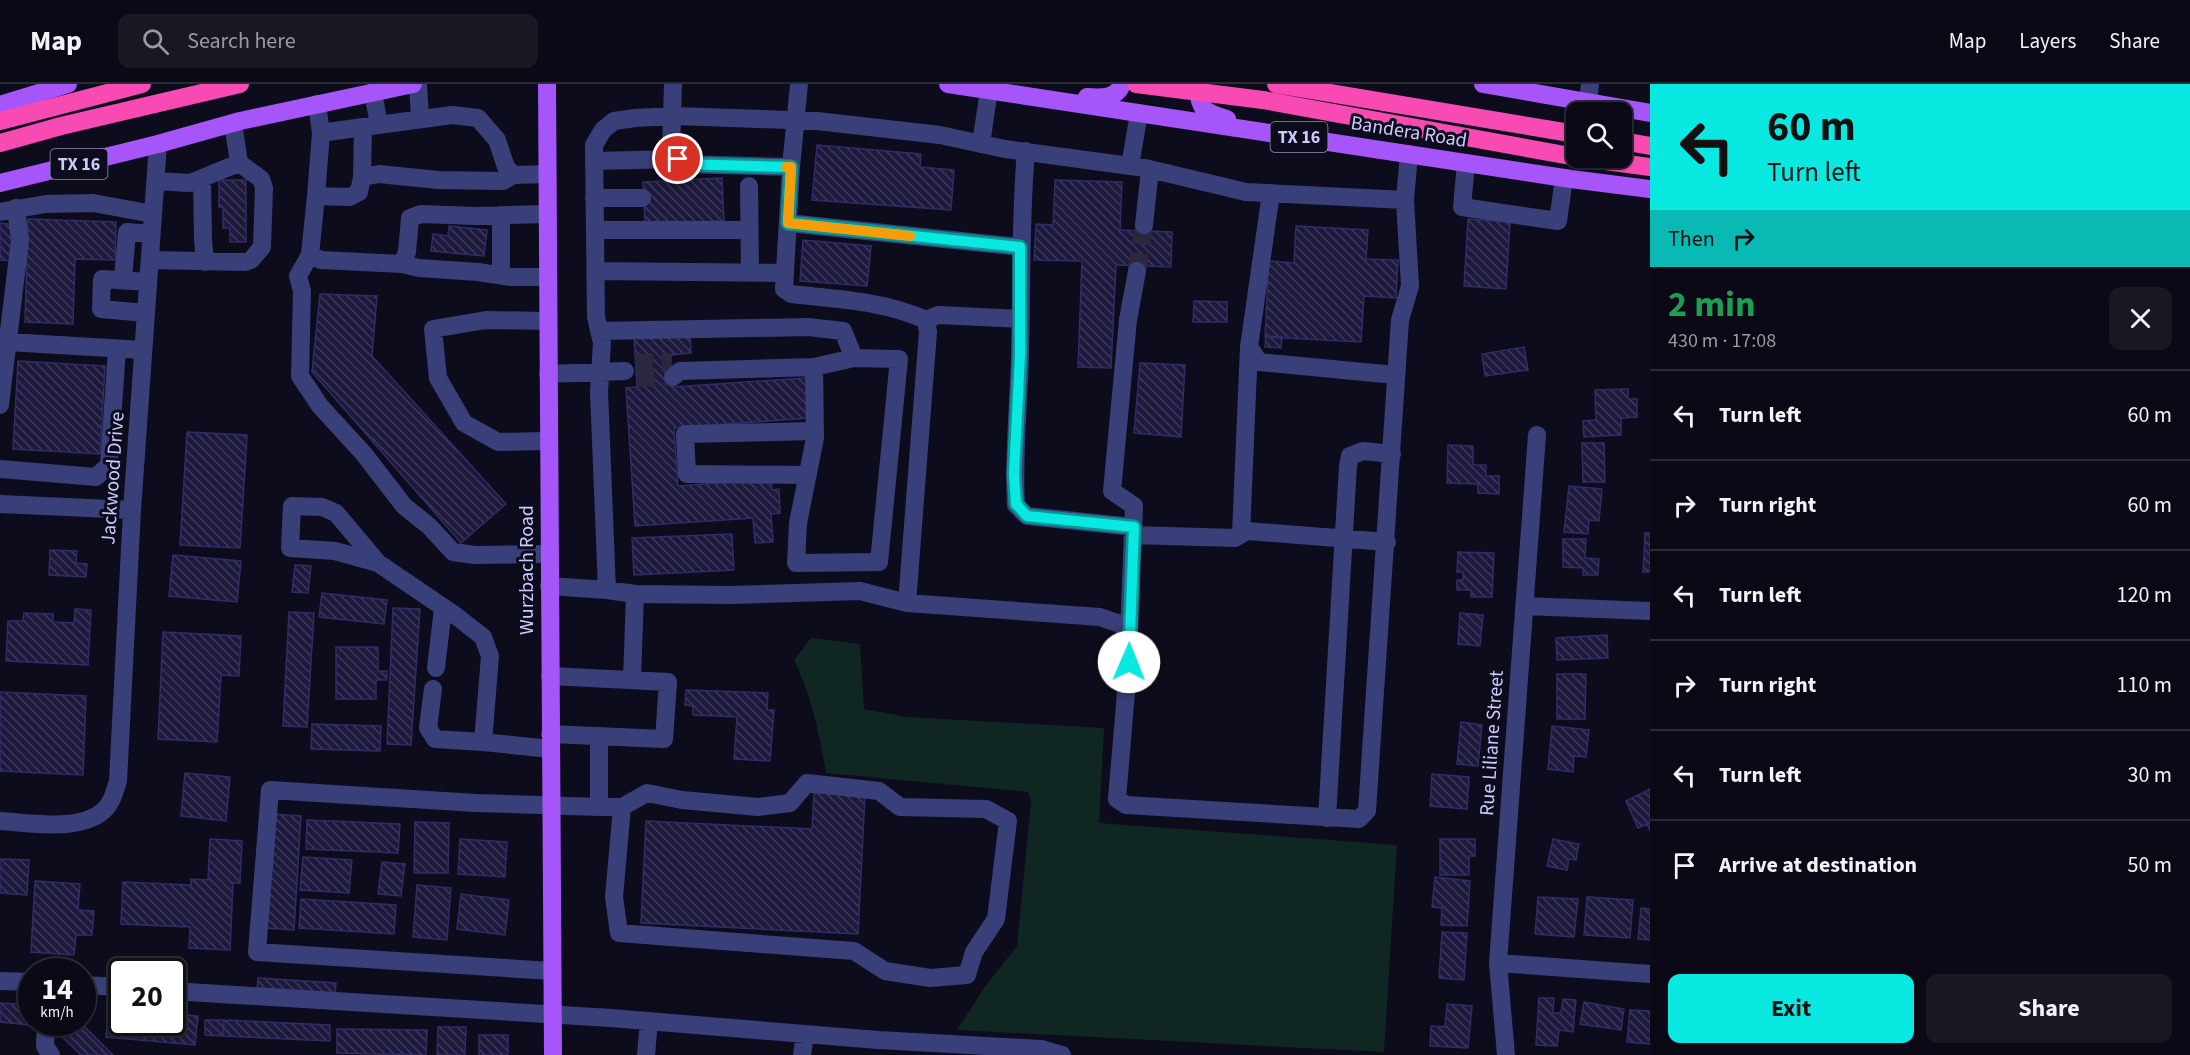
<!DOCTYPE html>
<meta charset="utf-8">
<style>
:root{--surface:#0a0915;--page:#181722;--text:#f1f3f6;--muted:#999aa0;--line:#2a2a34;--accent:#0ae8e2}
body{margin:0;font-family:"Source Sans 3",sans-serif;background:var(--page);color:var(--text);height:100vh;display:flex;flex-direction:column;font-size:22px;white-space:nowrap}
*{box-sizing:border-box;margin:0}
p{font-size:20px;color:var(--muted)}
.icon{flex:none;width:33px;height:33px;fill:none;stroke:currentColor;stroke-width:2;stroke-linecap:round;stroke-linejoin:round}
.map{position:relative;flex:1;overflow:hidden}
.side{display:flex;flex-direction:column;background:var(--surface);width:540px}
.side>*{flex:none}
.guide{background:#0ae8e2;color:#111;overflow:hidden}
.fabs{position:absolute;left:1566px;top:18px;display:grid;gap:12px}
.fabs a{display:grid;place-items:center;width:66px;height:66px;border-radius:12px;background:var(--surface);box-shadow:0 2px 4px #0004,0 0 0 2px var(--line);font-size:30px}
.speed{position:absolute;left:18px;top:874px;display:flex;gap:12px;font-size:30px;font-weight:700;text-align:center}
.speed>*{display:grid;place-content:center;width:78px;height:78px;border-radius:50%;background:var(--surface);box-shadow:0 2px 4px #0004,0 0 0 2px var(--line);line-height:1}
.speed small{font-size:15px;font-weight:400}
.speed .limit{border:3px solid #111;border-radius:9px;background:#fff;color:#111}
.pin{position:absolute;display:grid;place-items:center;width:51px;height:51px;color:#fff;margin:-26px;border:3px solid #fff;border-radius:50%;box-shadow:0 2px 6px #0007}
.me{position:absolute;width:66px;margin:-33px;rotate:1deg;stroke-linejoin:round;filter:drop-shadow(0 0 4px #0008)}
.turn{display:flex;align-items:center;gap:21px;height:126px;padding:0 18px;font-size:27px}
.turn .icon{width:78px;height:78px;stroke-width:2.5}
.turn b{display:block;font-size:42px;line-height:51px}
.then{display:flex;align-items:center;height:57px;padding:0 18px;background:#0003;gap:12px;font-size:22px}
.round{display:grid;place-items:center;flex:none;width:63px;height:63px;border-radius:12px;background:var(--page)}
.summary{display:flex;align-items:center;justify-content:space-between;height:102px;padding:0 18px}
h1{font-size:36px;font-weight:700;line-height:45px;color:#1e9e55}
.button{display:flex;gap:12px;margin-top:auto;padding:12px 18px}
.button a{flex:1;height:69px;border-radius:12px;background:var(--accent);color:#111;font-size:24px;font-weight:700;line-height:69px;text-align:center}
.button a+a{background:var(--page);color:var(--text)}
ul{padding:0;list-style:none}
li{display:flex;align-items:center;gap:18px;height:90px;padding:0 18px;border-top:2px solid var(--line)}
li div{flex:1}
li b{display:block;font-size:22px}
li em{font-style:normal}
header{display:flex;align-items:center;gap:36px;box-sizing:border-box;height:84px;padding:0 30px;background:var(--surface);border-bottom:2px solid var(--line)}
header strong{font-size:28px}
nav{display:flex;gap:33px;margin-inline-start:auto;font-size:21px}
.search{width:420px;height:54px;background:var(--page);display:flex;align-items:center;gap:15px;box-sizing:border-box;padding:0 21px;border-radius:12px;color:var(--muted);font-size:22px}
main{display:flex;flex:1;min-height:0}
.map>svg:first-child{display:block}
.green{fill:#102622}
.building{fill:url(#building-back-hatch);stroke:#302c67;stroke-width:1.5}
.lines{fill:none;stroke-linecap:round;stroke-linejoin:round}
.minor-tunnel{stroke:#29283e;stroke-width:18;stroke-dasharray:18 9;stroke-linecap:butt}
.minor{stroke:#393f79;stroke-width:18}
.major{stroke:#a656f8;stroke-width:18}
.highway{stroke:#f74ab3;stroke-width:18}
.highway-bridge{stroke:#f74ab3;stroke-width:18}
.route-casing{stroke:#069793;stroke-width:15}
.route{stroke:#0ae8e2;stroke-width:10}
.slow{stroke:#f59e0b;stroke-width:10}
.labels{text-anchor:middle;stroke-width:6;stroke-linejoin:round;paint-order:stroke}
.shield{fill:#0d0c1c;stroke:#9191ba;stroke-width:1.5}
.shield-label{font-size:18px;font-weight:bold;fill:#cacafd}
.street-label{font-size:20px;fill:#cacafd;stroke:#0d0c1c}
</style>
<header>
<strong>Map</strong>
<div class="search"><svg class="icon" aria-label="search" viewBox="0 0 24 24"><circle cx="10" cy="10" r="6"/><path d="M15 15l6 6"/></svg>Search here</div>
<nav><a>Map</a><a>Layers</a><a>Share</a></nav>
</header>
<main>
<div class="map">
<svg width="1650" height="971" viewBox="0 0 1650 971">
<defs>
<pattern id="building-back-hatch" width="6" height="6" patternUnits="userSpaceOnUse" patternTransform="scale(1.5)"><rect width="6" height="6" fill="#1c193c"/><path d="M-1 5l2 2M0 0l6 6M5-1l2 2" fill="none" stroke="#3c3959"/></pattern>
</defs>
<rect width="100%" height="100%" fill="#0d0c1c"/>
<path class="green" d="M811,554L860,560L864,625L907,633L1104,644L1099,739L1397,761L1384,968L957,946L984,904L1017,862L1031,717L1028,708L826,689C819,650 812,612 794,576Z"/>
<path class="building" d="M817,61L921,70L920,83L954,86L951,126L812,116Z
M722,94L724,137L645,141L643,98Z
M219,96H246V158H230V144H223V123H219Z
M1055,96L1122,98L1120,146L1172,148L1171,183L1116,181L1111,284L1078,283L1082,177L1034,176L1036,140L1053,141Z
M28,135L116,138L115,176L75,175L73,240L25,238Z
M1468,135L1510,138L1506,205L1464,202Z
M0,139L17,141L12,177L0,176Z
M449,142L487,146L484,172L431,167L433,150L448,152Z
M1296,142L1368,146L1366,175L1398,176L1396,214L1364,212L1361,258L1265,253L1269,177L1294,179Z
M803,156L871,162L867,202L800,197Z
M320,210L377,212L372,272L506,420L461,459L312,288Z
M1194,217L1227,218V238H1193Z
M690,250L691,269L671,271L673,303L806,294L809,334L674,344L678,402L771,395L772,406L779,405L780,429L771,430L773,458L755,459L753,434L635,442L626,304L637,303L634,254Z
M1266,252L1282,253L1281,264L1265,263Z
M1524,263L1528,286L1485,292L1482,270Z
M18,277L105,282L100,370L13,365Z
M1140,279L1185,281L1181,353L1134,349Z
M1628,305V315H1637V333L1621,334V351L1584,353L1583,337L1596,336L1595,306Z
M187,348L247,351L240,464L180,461Z
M1582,359H1604L1605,398H1583Z
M1448,361L1473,362V381H1486V392H1499V410L1478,409V400L1447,399Z
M1569,402L1602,405L1599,437L1589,436L1588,450L1564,448Z
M1645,449H1650V488H1643Z
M732,450L734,486L634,491L632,454Z
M1563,455H1586L1585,474L1599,475L1598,491H1583V484L1563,483Z
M50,466L77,467L76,479L87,480L86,493L49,491Z
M1458,468L1494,469L1492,513H1471V506H1457V496H1463V488H1457Z
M173,471L241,477L237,518L169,512Z
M295,481L311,482L308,509L292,508Z
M322,509L387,516L384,540L319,533Z
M393,524L420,525L411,661L387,660Z
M75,525L91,526L88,581L6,577L8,537H23L24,529L53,530V538L74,539Z
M289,528L314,529L307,643L283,642Z
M1460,529L1483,531L1480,562L1458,560Z
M163,548L241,552L239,592L221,591L217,658L158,655Z
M1607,551L1608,574L1557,576L1556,554Z
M336,563H378V587H387V596H376V615H336Z
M1557,590H1586L1585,635H1557Z
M686,606L768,609L767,626H774L770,677L734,675L737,633L693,631V622L685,621Z
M0,608L86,612L83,691L0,687Z
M1461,638L1482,641L1478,682L1457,680Z
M312,640L381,642L380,667L311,665Z
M1552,642L1589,646L1586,673L1574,672L1573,688L1548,685Z
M185,689L230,693L226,737L181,732Z
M1432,690L1469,693L1467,725L1430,722Z
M1650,705V747L1647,740L1638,744L1626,717Z
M814,709L865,711L858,850L641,839L646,737L812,745Z
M272,730L301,732L294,846L265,844Z
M307,736L400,740L398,769L306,765Z
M415,738L449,739L448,789H414Z
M210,755L242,757L240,799H233L230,866L189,864L190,843L121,840L123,798L191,801V795L208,796Z
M460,755L507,758L505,793L458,790Z
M1440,755H1475V772H1469V791H1440Z
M1553,755L1579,760L1576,776L1569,775L1567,786L1547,782Z
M303,773L352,776L349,809L300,806Z
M0,775L29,776L27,811L0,809Z
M382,778L405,780L401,812L378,810Z
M1435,793L1470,797L1467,842L1441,841L1442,824L1432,823Z
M35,797L80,800L78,826L94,827L92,851H76L74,871L31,868Z
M417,801L451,804L447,856L413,853Z
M461,810L509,816L505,851L457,845Z
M1538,813L1578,815L1574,853L1535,850Z
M1587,813L1633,816L1630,854L1584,851Z
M301,815L396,821L394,850L299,844Z
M1641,824L1650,825V856L1638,855Z
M1442,848L1467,849L1464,896L1439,894Z
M258,894L336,899L335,912L257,906Z
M1539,914H1554L1553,929H1561L1563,915L1576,916L1573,948L1559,946L1557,962L1536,961Z
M1584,918L1624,925L1621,946L1580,940Z
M0,919L32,921L30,941L0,938Z
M1447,920L1472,922L1468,964L1430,962L1431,942L1445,943Z
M109,925L122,926V939H172V930L198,932L195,961L106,953Z
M1630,926L1650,927V960L1627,958Z
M205,936H224L223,952L205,951Z
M224,936L330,941V957L223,952Z
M66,939H81L113,971H81L57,948Z
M438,943H466L465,971H437Z
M337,945L427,946L426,971L337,969Z
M479,951H508V971H479Z"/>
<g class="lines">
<path class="minor-tunnel" d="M1137,187L1144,141
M635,279L672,278
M637,294L673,293"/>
<path class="minor" d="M418,0L420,35
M673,0L671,66L681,80L791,83
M799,0L791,83L784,205L791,210C836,215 885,217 926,236L928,248L907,519
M373,8L379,41
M1588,19L1590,0
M317,20L321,49L316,112L350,113L359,108L362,93L363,43L321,49
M363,43L452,31L478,34L497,56L506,83L513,91L547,90
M981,60L989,6
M1026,67C1020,135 1022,202 1020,269C1019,320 1013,370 1016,421L1027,432L1134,443
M594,77L678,75
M1466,79L1462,123L1558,137L1564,94
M1130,82L1139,29
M362,93L379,90L438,96L503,97L513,91
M202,95L203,156L205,178
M155,97L190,99L239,79
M749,102L750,187
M1271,109L1249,263L1259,278L1395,291
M316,112L310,171L321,176L402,180L407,168L410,134L421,130L475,132L547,130
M594,114H642
M0,128L46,120L93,119L153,130
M788,139L1021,163
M1144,141L1150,85
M595,146H748
M310,171L298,192L302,207L300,292L320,322L364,370L404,422L429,442L453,468L475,471L549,470
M150,176L245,178L251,176L262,163L264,104L261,95L239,79L233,39
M402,180L419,184L478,188L511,193H548
M595,187L785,189
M501,191V131
M123,196L127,148L151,150
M146,229L101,225L102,195L148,198
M926,236L938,231L1021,235
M599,247L808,243L843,247L854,274L899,275L879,478L796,479L798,439L815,354L814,283L680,287L673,293
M8,258L143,266
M814,283L854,274
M548,290L625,287
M0,321L20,156L16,124
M548,357L498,358L464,339L438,294L433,245L486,236L548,237
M0,385L96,393L109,381L117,265
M808,391L687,390L685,350L815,347
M0,420L132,426
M1241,450L1249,263
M1133,451L1235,454L1247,447L1387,458
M378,479L336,429L322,423L292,422L290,464L335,467L378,479L456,532L483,553L490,572L483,658L550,665
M549,502L607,506L635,510L732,511L860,507L907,519L1100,533L1120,540L1129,549L1130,561L1117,715L1126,721L1359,735L1367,727L1400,236L1410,202L1405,116L1409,70
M607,506L599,308L602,259L596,233L594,61L603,46L614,37L635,34L676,32L817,37L940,51L1005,65L1145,84L1246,108L1405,116
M1524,522L1650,527
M1129,549L1134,422L1112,407L1128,236L1137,187
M436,584L443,524
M550,592L668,598L664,655L550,650
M632,596L635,510
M433,605L428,644L435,655L483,658
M599,723H622L614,813L619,849L854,867L885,887L930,894L967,891L974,868L996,835L1008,737L986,725L900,723L879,707L807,699L790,719L758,723L682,716L647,709L622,723
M1327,734L1348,382L1350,372L1363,367L1392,370
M0,737C31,739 85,749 107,723C113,716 115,706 118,697L132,426L158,60
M1498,879L1650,890
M551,887L257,868L270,706L476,719L599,723V652
M0,897L32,898
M82,901L122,903
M172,907L611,934L878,956L1041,965L1062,971
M46,939L45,962L51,971
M646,971L649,937
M802,971L805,950
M1506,971L1498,879L1537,351"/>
<path class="major" d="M547,0L553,971
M948,0L1571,95L1650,105
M1199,0C1197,25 1204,28 1227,35
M1483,0L1650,29
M1087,13C1101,14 1117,15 1122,0
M0,21L68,0
M0,99L158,60L240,37L413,0"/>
<path class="highway" d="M1276,0L1576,50
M1263,16L1576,73
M0,37L142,0
M1622,57L1650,62
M0,59L61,42L240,0
M1583,74L1650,83"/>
<path class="highway-bridge" d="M1136,0L1263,16"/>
</g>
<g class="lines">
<defs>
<path id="route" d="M678,75L681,80L791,83L788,139L1020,163V271L1014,390L1016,420L1027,432L1134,443L1129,578"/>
</defs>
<use href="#route" class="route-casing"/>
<use href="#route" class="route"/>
<path class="slow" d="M786,83H791L788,139L910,152"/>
</g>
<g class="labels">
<g class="shield">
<rect x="1270.5" y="38" width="57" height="30" rx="4.5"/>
<rect x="50.5" y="65" width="57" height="30" rx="4.5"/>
</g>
<g class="shield-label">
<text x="1299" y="59">TX 16</text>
<text x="79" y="86">TX 16</text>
</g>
<g class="street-label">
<text transform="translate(1409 47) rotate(9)" y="7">Bandera Road</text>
<text transform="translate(112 394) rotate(-86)" y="7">Jackwood Drive</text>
<text transform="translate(526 486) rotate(-90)" y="7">Wurzbach Road</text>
<text transform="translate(1491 659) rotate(-86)" y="7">Rue Liliane Street</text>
</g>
</g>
</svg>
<div class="fabs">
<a><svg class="icon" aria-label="search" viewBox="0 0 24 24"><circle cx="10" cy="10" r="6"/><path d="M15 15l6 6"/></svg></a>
</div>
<div class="speed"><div>14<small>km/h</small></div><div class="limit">20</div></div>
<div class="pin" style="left:678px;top:75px;background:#d93025"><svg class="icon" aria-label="arrive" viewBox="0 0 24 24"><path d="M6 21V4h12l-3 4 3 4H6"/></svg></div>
<svg class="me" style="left:1129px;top:578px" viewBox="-20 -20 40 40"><circle r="19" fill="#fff"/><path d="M0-13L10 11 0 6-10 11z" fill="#0ae8e2"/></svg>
</div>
<section class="side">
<div class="guide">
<div class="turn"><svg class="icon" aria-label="left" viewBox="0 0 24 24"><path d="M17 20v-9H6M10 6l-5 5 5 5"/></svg><div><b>60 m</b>Turn left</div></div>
<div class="then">Then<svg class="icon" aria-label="right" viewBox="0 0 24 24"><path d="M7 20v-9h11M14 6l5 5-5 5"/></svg></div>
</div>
<div class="summary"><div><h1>2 min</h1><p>430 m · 17:08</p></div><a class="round"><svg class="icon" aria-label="close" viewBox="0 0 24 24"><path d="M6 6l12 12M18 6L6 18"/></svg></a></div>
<ul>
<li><svg class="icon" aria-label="left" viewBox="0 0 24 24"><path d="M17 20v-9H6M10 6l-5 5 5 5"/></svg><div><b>Turn left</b></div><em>60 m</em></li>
<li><svg class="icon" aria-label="right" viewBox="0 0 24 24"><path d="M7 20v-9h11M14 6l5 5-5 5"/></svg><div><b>Turn right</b></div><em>60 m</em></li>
<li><svg class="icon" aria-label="left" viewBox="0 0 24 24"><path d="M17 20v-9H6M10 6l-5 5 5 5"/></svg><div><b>Turn left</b></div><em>120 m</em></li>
<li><svg class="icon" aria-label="right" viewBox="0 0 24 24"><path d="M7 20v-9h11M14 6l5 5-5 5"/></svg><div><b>Turn right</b></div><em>110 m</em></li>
<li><svg class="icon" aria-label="left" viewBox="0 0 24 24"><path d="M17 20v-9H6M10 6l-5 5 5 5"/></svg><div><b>Turn left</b></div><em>30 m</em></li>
<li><svg class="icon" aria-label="arrive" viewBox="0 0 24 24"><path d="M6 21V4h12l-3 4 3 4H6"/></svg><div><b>Arrive at destination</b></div><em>50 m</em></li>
</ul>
<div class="button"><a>Exit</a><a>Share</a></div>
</section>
</main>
